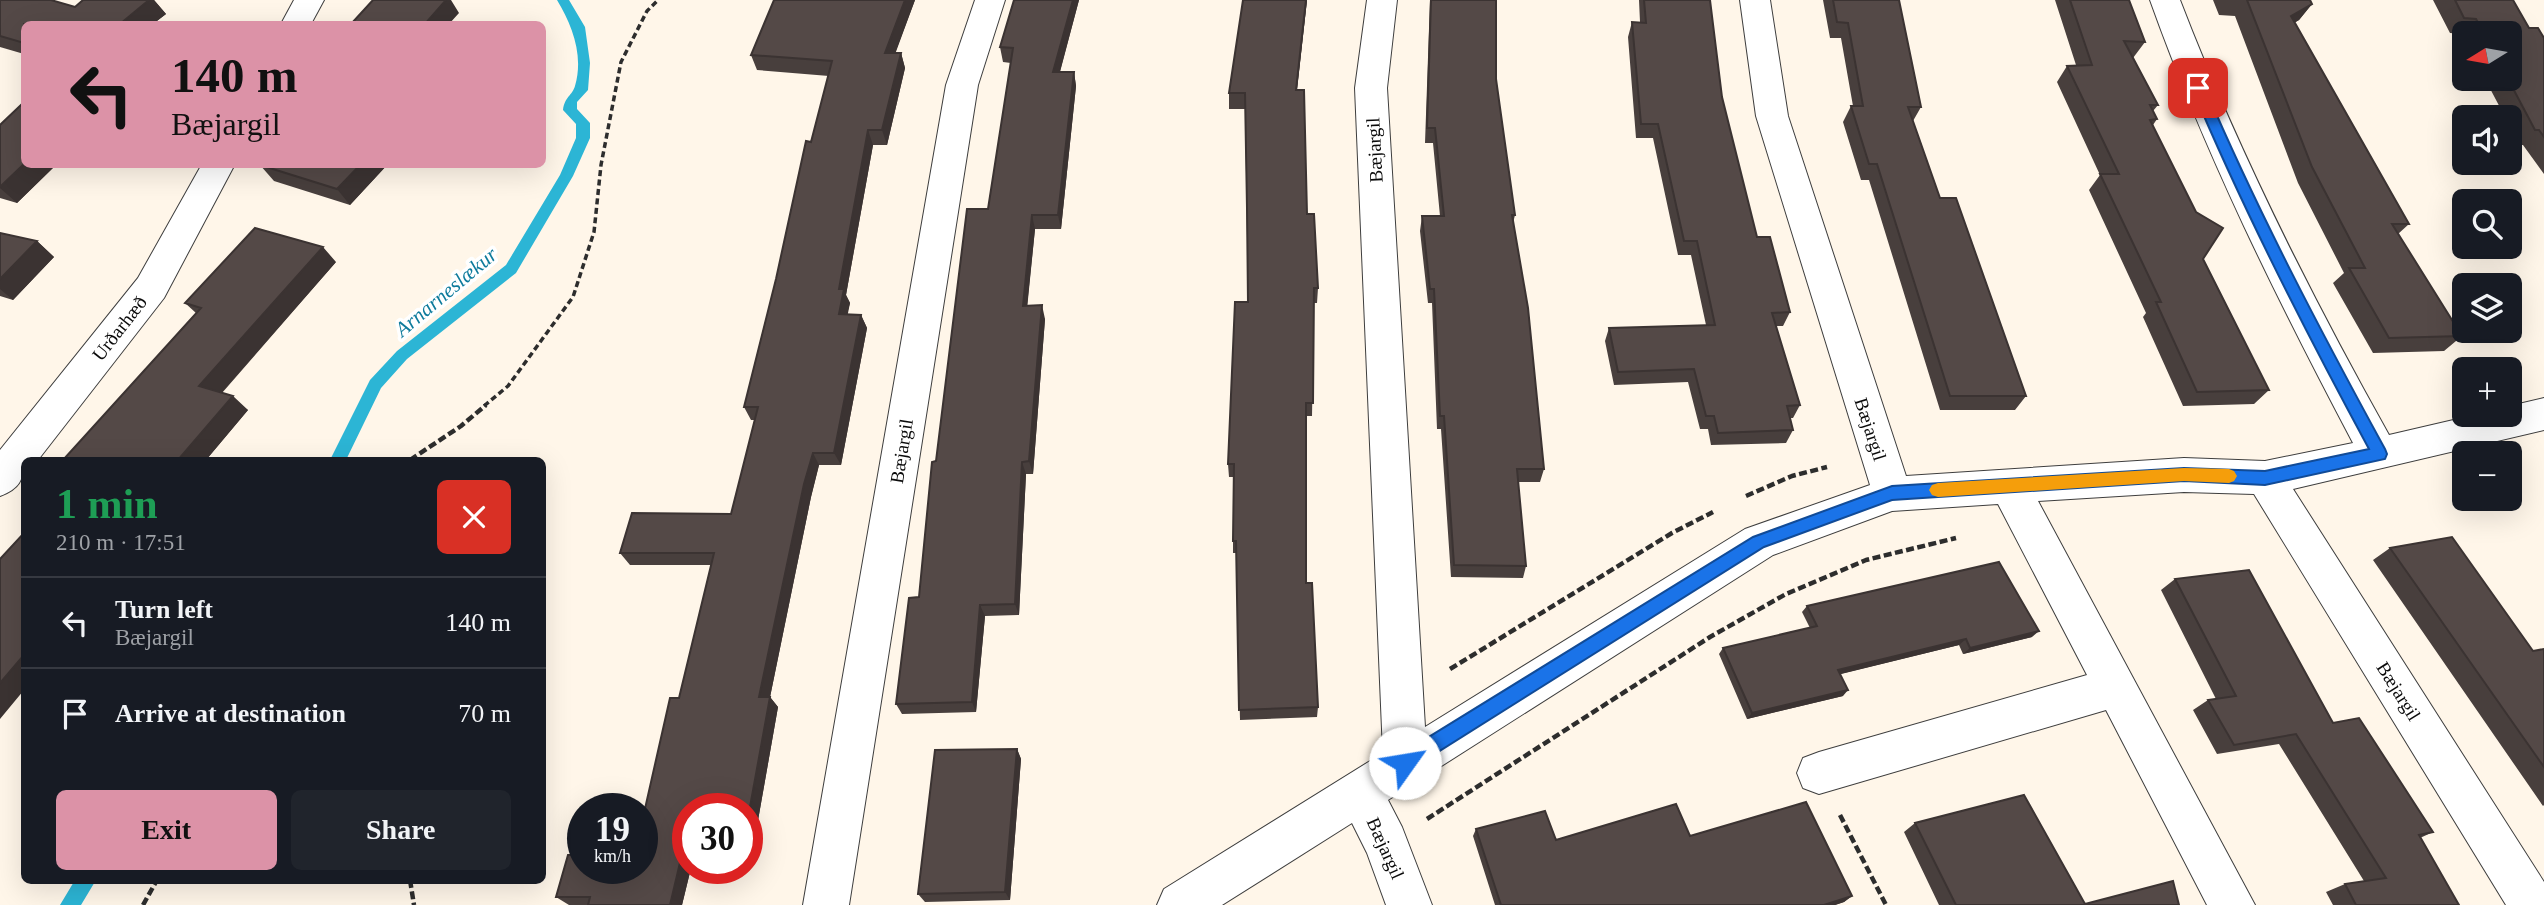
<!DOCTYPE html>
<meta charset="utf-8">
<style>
:root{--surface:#171b24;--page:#20242c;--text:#f1f3f6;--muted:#9ea1a6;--line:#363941;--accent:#dc92a7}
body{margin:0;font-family:Georgia,serif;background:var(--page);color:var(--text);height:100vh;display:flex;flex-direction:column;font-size:26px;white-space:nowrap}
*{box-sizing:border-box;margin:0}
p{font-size:23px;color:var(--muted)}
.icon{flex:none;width:38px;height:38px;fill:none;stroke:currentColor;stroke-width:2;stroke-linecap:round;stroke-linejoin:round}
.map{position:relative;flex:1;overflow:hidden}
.drawer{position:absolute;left:21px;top:457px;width:525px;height:427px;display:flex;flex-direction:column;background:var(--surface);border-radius:10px;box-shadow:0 7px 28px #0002}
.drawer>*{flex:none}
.top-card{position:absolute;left:21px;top:21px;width:525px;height:147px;border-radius:10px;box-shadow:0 7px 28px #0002;background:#dc92a7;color:#111;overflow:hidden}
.needle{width:46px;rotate:259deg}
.fabs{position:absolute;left:2452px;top:21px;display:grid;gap:14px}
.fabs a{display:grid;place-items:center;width:70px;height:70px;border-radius:10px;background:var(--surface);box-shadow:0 7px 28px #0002;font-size:35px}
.speed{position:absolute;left:567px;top:793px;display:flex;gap:14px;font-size:35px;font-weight:700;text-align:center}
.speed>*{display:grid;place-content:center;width:91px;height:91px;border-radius:50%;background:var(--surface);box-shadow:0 7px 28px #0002;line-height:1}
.speed small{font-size:18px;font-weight:400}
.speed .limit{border:10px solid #d22;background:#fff;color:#111}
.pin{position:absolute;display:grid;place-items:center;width:60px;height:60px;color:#fff;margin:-30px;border-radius:14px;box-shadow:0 4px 10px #0006}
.me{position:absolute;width:77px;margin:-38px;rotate:58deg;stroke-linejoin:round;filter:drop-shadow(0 0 5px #0008)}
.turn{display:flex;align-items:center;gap:24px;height:147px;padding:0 35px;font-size:32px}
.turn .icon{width:91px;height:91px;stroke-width:2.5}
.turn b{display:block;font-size:49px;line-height:60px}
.round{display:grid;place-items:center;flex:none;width:74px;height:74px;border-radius:10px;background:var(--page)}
.overview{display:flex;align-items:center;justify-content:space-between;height:119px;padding:0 35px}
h1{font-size:42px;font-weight:800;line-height:52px;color:#1e9e55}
.button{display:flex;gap:14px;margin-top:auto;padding:14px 35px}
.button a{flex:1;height:80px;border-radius:10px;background:var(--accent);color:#111;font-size:28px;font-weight:800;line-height:80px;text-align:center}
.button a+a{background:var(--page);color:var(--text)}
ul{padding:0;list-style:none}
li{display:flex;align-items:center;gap:21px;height:91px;padding:0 35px;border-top:2px solid var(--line)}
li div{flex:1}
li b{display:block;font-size:26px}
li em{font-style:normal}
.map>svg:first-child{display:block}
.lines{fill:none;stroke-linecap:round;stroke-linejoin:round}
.stream{fill:#2cb5d5;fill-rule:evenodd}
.minor-casing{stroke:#3e3e3e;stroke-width:2}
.path-far1{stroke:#2d2d2d;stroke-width:3.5;stroke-dasharray:6 3.5;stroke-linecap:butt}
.path{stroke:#2d2d2d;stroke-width:4.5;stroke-dasharray:8 3.5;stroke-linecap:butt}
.minor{fill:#fff;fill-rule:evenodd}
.wall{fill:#483f3d}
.shaded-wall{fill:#3b3332}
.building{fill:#544947;stroke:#3b3332;stroke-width:2}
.route{fill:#1a73e8;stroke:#114b97;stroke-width:2}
.slow{fill:#f59e0b}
.labels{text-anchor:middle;stroke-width:7;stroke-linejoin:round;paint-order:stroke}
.street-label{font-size:19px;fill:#0b0b0b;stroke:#fff}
.water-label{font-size:21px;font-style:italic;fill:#0e7b9c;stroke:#fff}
</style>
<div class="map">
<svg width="2544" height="905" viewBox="0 0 2544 905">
<rect width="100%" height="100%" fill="#fff6e9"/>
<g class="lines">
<path class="stream" d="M557,0H569L585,27L590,63L588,90L577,102V109L590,123V138L573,176L516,273L407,359L381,388L346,460H330L370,380L397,351L506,265L560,175L576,138V124L563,110C565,96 572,96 575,86C584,55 572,25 557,0Z
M75,880H96L81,905H60Z"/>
<defs>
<path id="minor" d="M294,0H324L311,24H281Z
M975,0H1005L978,85L849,905H803L946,85Z
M1367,0H1397L1387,88L1425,727L1745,529L1870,485L1756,116L1740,0H1770L1788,116L1906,476L2184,458L2265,461L2353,443C2277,299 2205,154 2150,0H2180C2238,151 2310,294 2389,435L2475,415H2510V406L2544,398V430L2293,489L2544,882V905H2506L2254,494L2184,492L2038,501L2255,905H2207L2106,710L1819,794L1803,788L1797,773L1803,758L1819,752L2087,675L1998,504L1892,511L1773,555L1388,800L1402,827L1432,905H1386L1367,853L1352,823L1222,905H1157L1164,889L1383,753L1355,88Z
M202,164H235L164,298L38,460H24C24,480 19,489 0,496V450L138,278Z"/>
</defs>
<use href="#minor" class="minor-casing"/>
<path class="path-far1" d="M484,406L508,386L573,297L594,232L601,165L621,62L647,11L658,0"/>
<path class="path" d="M410,460L461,426L486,405
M1746,496L1792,476L1827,467
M1450,669L1672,533L1713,512
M1840,815L1886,905
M1427,819L1710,637L1786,594L1866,560L1956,538
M410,880L414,905
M143,905L157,880"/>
<use href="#minor" class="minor"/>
</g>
<path class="wall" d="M0,0L75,7L83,0H154L166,14L153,24H24V54L0,47Z
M774,0H915L895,53H901L905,68L887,145H873L846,295L850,303L847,314L861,315L867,328L841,465H819L811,497L770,697L778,707L757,826L747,827V808H688V868H691L682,905H569L556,897L568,855H583V868H642V822L670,698H679L712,565H630L620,553L632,513L731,514L755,420H751L744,407L776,279L806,141L811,142L829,76L757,70L751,55Z
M1014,0H1079L1060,72H1074L1076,86L1061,229H1035L1027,306L1045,319L1033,474H1026L1019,615L985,616L976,712L902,714L896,704L919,597L936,461L988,209L1011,63L1003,62L1000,47Z
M1243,0H1307L1297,90L1307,214L1318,288L1317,303H1314L1312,416H1306V583L1318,707L1317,717L1240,720L1236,553H1233V541L1234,477H1229L1228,464L1248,302L1245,109H1229V93Z
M1430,0H1496V79L1515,215L1513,223L1544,469L1540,482H1518L1526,566L1523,578L1451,577L1441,429H1437L1432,303H1428L1420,231L1422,216H1440L1433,143H1425Z
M1639,0H1710L1722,97L1757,237L1790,312L1783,326H1776L1800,405L1793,418H1790L1793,430L1786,443L1711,445L1708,429H1700L1688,382L1614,385L1605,341L1609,328L1706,325L1691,255H1678L1653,138H1636L1628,37L1632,22H1640Z
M1823,0H1899L1921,107L1913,121L1940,198L2026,396L2015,410H1940L1869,180H1861L1843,122L1851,106H1853L1841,38H1830Z
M2055,0H2129L2145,42L2133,58L2158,105L2153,111L2157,119L2153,125L2203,259L2269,390L2254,404L2183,406L2143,317L2146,313L2089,190L2100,175L2057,82L2067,66L2076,65Z
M2213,0H2310L2312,4L2299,20L2294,23L2409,224L2398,234L2462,336L2444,351L2373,353L2333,283L2344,273L2298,183L2235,16L2219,15Z
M2433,0H2513L2529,28L2544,38V174L2523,145H2519L2510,126V117H2505L2485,79H2510V33H2464V38L2462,34L2450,33Z
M0,125L24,164H57L17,203L0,198Z
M388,164L350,205L274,181L260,165Z
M0,233L37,241L54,257L13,300L0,296Z
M336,262L222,393L248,410L206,460H63L196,313L185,303Z
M2390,548L2533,651L2544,649V805L2543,806L2373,560Z
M2175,579L2333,723L2433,832L2420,838L2459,905H2333L2326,892L2345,884L2364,881L2279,744L2217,754L2193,710L2208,700L2216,699L2161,590Z
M1807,606L2032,637L1963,654L1959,645L1840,674L1843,696L1747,719L1719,654L1723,648L1810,628L1802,612Z
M1017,749L1021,759L1010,900L925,902L918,894Z
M1915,823L2085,904L2179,905H1939L1904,832Z
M1476,829L1556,840L1690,836L1852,896L1844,902L1835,905H1495L1473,836Z"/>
<path class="shaded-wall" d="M149,0H154L166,14L153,24H120Z
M446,0H451L459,13L449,24H425Z
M905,0H915L890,68L885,53Z
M1073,0H1079L1056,86L1053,72Z
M1306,0H1307L1295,106L1296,90Z
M2312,4L2299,20L2278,32L2291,16Z
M901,53L905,68L887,145L882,130Z
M1074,72L1076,86L1061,229L1058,215Z
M868,130L873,145L846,295L850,303L845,328L839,314V289Z
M24,164H57L17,203L0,188Z
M361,164H388L350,205L337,189Z
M1032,215L1035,229L1026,319L1023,306Z
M37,241L54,257L13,300L0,289V279Z
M323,247L336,262L215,400L199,386Z
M1042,305L1045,319L1033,474L1029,461Z
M861,315L867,328L841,465L834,453Z
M233,396L248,410L206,460H178Z
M813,453L819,465L811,497L768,707L759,697L804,484Z
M1022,462L1026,474L1019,615L1015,604Z
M980,605L985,616L976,712L972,702Z
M2039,631L2032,637L1963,654L1970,648Z
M1966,639L1959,645L1833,676L1838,670Z
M24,655V690L0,719V683Z
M1848,690L1843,696L1747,719L1752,713Z
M770,697L778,707L757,826L748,818Z
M1017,749L1021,759L1010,900L1005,892Z
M688,829V868H691L682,905H670Z
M1852,896L1844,902L1835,905H1824Z"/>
<path class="building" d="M0,0H51L75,7L83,0H149L120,24H24V43L0,36Z
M373,0H446L425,24H351Z
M774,0H905L885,53H901L882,130H868L839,289H844L839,314L861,315L834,453H813L804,484L759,697H770L748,818L747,808H688V829L670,905H588L590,897H556L568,855H583V868H642V822L670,698H679L714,553H620L632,513L731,514L758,407H744L776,279L806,141L811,142L832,61L751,55Z
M1014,0H1073L1053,72H1074L1058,215H1032L1023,306L1042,305L1029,461L1022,462L1015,604L980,605L972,702L896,704L909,598L919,597L932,462L936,461L967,209H988L1013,48L1000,47Z
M1243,0H1306L1296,90H1304L1307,214H1314L1318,288H1314L1313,403H1306V583H1312L1318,707L1239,710L1236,541H1233L1234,464H1228L1235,302H1248L1247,208L1245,93H1229Z
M1431,0H1496V79L1515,215H1512L1528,308L1544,469H1517L1526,566L1454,565L1444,416H1440L1434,289H1430L1422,216H1444L1435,128H1427Z
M1644,0H1710L1722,97L1757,237H1770L1790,312L1772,313L1800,405L1787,406L1793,430L1718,433L1714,416H1706L1694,369L1618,372L1609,328L1715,325L1697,241H1684L1658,124H1641L1632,22L1646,23Z
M1833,0H1899L1921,107H1908L1940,198H1956L2026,396H1950L1877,164H1869L1851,106H1863L1848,23L1837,22Z
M2070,0H2129L2145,42L2124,41L2158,105H2150L2157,119L2150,120L2196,212L2223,228L2203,259L2269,390L2197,392L2156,302H2161L2100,174H2119L2067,66L2092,65Z
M2247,0H2310L2312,4L2291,16L2409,224H2392L2462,336L2389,338L2349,268H2365L2312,167Z
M2455,0H2513L2529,28H2538L2544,38V137L2539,130H2535L2508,79H2510V33H2484L2476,19L2464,18Z
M24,102V164L0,187V125Z
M261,164H361L337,189L260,165Z
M255,228L323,247L199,386L233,396L178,460H63L201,308L185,303Z
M0,233L37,241L0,279Z
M24,533V655L0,683V559Z
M2452,537L2533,651L2544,649V767L2390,548Z
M1999,562L2039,631L1970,648L1966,639L1838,670L1848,690L1752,713L1723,648L1817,626L1807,606Z
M2249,570L2333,723L2359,718L2433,832L2419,835L2459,905H2356L2345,884L2386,878L2296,734L2234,745L2208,700L2236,696L2175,579Z
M1017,749L1005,892L918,894L935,750Z
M2024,795L2085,904L2173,881L2179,905H1956L1915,823Z
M1806,802L1852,896L1824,905H1501L1476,829L1545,811L1556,840L1676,804L1690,836Z"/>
<path class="route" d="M2198,83L2205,88C2258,212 2320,330 2385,449L2387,454L2385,459L2265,485L2184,481L1892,500L1764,547L1411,769L1405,771L1398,769L1396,763L1398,756L1753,537L1892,486L2184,468L2265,471L2369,449C2305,331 2244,212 2192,88Z"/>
<path class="slow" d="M2184,468L2229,469L2234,471L2237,476L2234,481L2229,483L2184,481L1938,497L1932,495L1929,490L1932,485L1938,483Z"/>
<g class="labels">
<g class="street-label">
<text transform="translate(1374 150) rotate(-93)" y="7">Bæjargil</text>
<text transform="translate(119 328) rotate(-52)" y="7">Urðarhæð</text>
<text transform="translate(1871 429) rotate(72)" y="7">Bæjargil</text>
<text transform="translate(901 451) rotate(-81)" y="7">Bæjargil</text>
<text transform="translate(2399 691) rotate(58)" y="7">Bæjargil</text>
<text transform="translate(1386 848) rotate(66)" y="7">Bæjargil</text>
</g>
<g class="water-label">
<text transform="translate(446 292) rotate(-40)" y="7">Arnarneslækur</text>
</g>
</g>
</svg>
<div class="fabs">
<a><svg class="needle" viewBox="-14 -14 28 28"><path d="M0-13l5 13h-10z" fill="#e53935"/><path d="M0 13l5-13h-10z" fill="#9ea1a6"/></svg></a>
<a><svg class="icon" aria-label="sound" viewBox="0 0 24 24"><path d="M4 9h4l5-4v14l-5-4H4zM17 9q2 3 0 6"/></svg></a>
<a><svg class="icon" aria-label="search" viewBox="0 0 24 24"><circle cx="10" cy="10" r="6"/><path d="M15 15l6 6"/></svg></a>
<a><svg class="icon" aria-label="layers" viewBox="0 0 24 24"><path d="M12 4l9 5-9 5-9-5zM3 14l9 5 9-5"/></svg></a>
<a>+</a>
<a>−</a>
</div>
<div class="speed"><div>19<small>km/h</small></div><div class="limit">30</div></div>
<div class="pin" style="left:2198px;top:88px;background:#d93025"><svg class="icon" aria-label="arrive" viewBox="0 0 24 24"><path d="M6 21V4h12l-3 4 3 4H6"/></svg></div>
<svg class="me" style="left:1405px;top:763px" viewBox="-20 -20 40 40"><circle r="19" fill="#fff"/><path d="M0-13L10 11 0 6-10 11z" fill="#1a73e8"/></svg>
<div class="top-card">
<div class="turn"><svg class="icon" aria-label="left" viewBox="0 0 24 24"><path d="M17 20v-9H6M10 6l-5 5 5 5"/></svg><div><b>140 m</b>Bæjargil</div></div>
</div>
<section class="drawer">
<div class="overview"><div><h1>1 min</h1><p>210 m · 17:51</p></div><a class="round" style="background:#d93025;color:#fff"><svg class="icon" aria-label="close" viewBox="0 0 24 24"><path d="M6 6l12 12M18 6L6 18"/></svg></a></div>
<ul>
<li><svg class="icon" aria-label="left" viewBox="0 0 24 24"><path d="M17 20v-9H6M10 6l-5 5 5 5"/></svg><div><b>Turn left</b><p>Bæjargil</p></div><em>140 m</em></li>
<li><svg class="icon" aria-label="arrive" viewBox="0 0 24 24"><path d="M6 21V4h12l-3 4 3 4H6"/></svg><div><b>Arrive at destination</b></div><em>70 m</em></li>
</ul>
<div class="button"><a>Exit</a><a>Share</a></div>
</section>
</div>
